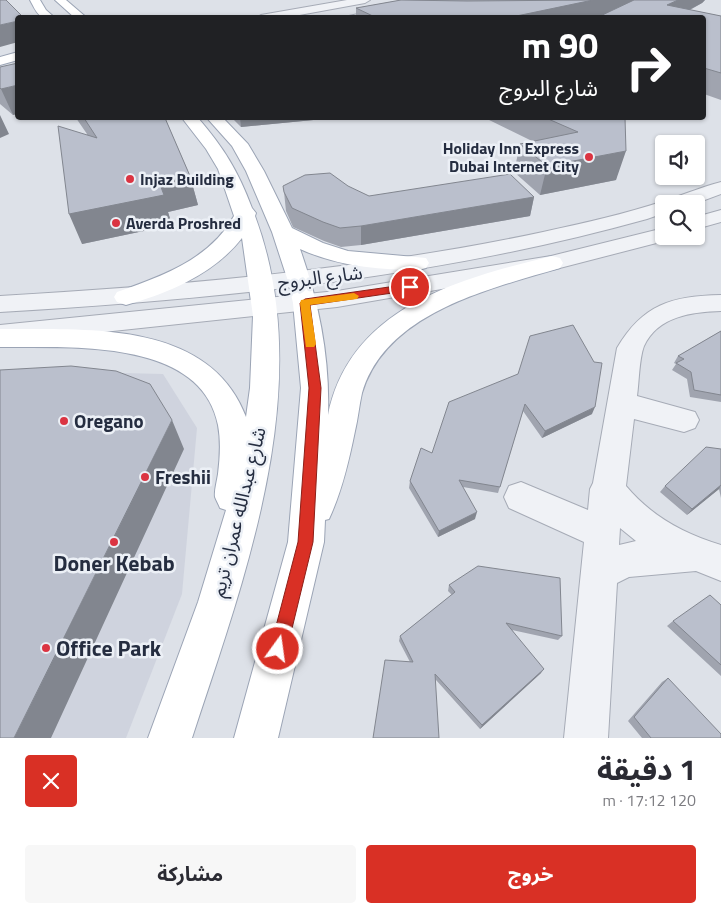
<!DOCTYPE html>
<html lang="ar">
<meta charset="utf-8">
<style>
:root{--surface:#fff;--page:#f7f7f7;--text:#2b2b33;--muted:#7c7c81;--accent:#d93025}
body{margin:0;font-family:"Titillium Web","Noto Sans Arabic",sans-serif;background:var(--page);color:var(--text);direction:rtl;height:100vh;display:flex;flex-direction:column;font-size:19px;white-space:nowrap}
*{box-sizing:border-box;margin:0}
p{font-size:16px;color:var(--muted)}
.icon{flex:none;width:28px;height:28px;fill:none;stroke:currentColor;stroke-width:2;stroke-linecap:round;stroke-linejoin:round}
.map{position:relative;height:738px;overflow:hidden;direction:ltr}
.side{display:flex;flex-direction:column;background:var(--surface);flex:1}
.side>*{flex:none}
.guide{position:absolute;left:15px;top:15px;width:691px;height:105px;border-radius:5px;box-shadow:0 1px 4px #0004;direction:rtl;background:#202124;color:#fff;overflow:hidden}
.buttons{position:absolute;left:655px;top:135px;display:grid;gap:10px}
.buttons a{display:grid;place-items:center;width:50px;height:50px;border-radius:5px;background:var(--surface);box-shadow:0 1px 4px #0004;font-size:25px}
.pin{position:absolute;display:grid;place-items:center;width:42px;height:42px;color:#fff;margin:-21px;border:2px solid #fff;border-radius:50%;box-shadow:0 1px 5px #0007}
.me{position:absolute;width:55px;margin:-28px;rotate:14deg;stroke-linejoin:round;filter:drop-shadow(0 0 4px #0008)}
.turn{display:flex;align-items:center;gap:18px;height:105px;padding:0 25px;font-size:22px}
.turn .icon{width:65px;height:65px;stroke-width:2.5}
.turn b{display:block;font-size:35px;line-height:42px}
.round{display:grid;place-items:center;flex:none;width:52px;height:52px;border-radius:5px;background:var(--page)}
.headline{display:flex;align-items:center;justify-content:space-between;height:85px;padding:0 25px}
h1{font-size:30px;font-weight:700;line-height:38px}
.button{display:flex;gap:10px;margin-top:auto;padding:10px 25px}
.button a{flex:1;height:58px;border-radius:5px;background:var(--accent);color:#fff;font-size:20px;font-weight:700;line-height:58px;text-align:center}
.button a+a{background:var(--page);color:var(--text)}
.map>svg:first-child{display:block}
.built{fill:#cfd3de}
.lines{fill:none;stroke-linecap:round;stroke-linejoin:round}
.minor-casing{stroke:#a6abb6;stroke-width:2}
.major-casing{stroke:#9ba4b5;stroke-width:2}
.minor{fill:#f0f2f6;fill-rule:evenodd}
.major{fill:#fff;fill-rule:evenodd}
.wall{fill:#a0a4af}
.shaded-wall{fill:#82868f}
.building{fill:#babfcc;stroke:#82868f}
.route{fill:#d93025;stroke:#8d1f18}
.slow{fill:#f59e0b}
.poi-dot{fill:#db3442;stroke:#ecf0f6;stroke-width:2}
.labels{text-anchor:middle;stroke-width:5;stroke-linejoin:round;paint-order:stroke}
.far-poi-label{font-size:16px;font-weight:bold;fill:#252d40;stroke:#ecf0f6;text-anchor:start}
.street-label{font-size:19px;fill:#252d40;stroke:#ecf0f6}
.poi-label{font-size:19px;font-weight:bold;fill:#252d40;stroke:#ecf0f6;text-anchor:start}
.near-poi-label{font-size:22px;font-weight:bold;fill:#252d40;stroke:#ecf0f6}
</style>
<div class="map">
<svg width="721" height="738" viewBox="0 0 721 738">
<rect width="100%" height="100%" fill="#dde1e8"/>
<path class="built" d="M0,370L163,374L197,428L182,594L126,738H0Z"/>
<g class="lines">
<defs>
<path id="minor" d="M347,0H370L365,3L283,18H256L261,15Z
M418,4L448,10L465,18C447,18 432,11 415,11C392,11 371,18 348,18L349,16L395,6Z
M721,182V194L694,204H664V213L647,219C436,278 218,299 0,312V296C183,285 364,270 543,232C584,223 625,214 664,201C682,195 702,187 721,182Z
M721,210V222L696,229V217Z
M664,228V236H673L672,239L552,270L337,307L0,343V325L337,291L551,256Z
M721,295V311C692,312 658,316 644,346C639,359 639,383 637,396L695,412L699,420L695,428L684,432L634,419L626,486C651,516 684,534 721,545V581L696,571L629,577L617,583L608,738H564L584,542L509,508L504,497L509,486L521,482L588,510L590,489L593,483L617,348C643,304 672,296 721,295ZM620,528L636,541L619,545Z"/>
<path id="major" d="M30,0H40L46,10L55,18C38,18 38,15 30,0Z
M55,0H66L87,18H75Z
M18,52V60L0,65V57Z
M182,118H198C224,148 238,171 252,208L256,213L255,216C318,385 245,576 192,738H148L198,602L226,510L220,508C219,505 216,500 215,497C214,491 217,481 218,474C220,458 221,441 218,425C201,337 67,348 0,347V329C85,330 209,319 246,417L250,388L253,316L242,238C214,274 169,293 126,305L117,302L114,297L117,292C163,276 210,259 234,216L218,169L206,149Z
M207,118H223L248,144L264,171L292,228L323,243L348,251L426,258L429,263L426,268L418,270C378,270 337,266 300,249C319,302 330,359 328,415C350,307 459,279 552,256L560,258L563,263L560,268C490,289 386,312 362,393C359,406 358,419 355,431C349,461 342,491 329,519L325,520L324,542L278,738H234L288,542L301,388L293,303L288,281L272,232L246,171L232,146Z"/>
</defs>
<use href="#minor" class="minor-casing"/>
<use href="#major" class="major-casing"/>
<use href="#minor" class="minor"/>
<use href="#major" class="major"/>
</g>
<path class="wall" d="M401,0H705L702,3L690,10L721,16V100L704,94V18H356V8Z
M0,67L13,115L0,104Z
M76,118H165L190,176L198,205L168,212L172,225L82,244L87,134Z
M232,118H334L241,127Z
M485,118H625L616,180L540,195L514,172L520,144L532,141Z
M284,192L369,196L534,197L530,216L361,245L341,247L324,241L293,227L286,211Z
M721,331V402L690,397L687,379L672,370L676,364L674,363L678,356Z
M518,374L592,414L542,438L523,411L498,493L463,487L475,519L438,537L409,488L410,481L432,453Z
M721,449V498L719,489L687,515L660,492L665,486Z
M449,585L562,636L558,640L512,630L541,673L480,729L436,680L410,662L399,641L400,636L452,595L448,591Z
M721,605V676L667,626L673,621Z
M668,678L721,738H642L628,721L662,682Z"/>
<path class="shaded-wall" d="M567,0H635L596,18H507Z
M678,0H705L702,3L674,18L667,5Z
M18,21V42L0,47V25Z
M18,85V114L13,115L1,89Z
M0,115L9,134L0,138Z
M240,118H334L241,127Z
M626,151L616,180L540,195L547,166Z
M190,176L198,205L168,212L172,225L82,244L69,214L159,182Z
M534,197L530,216L361,245V226Z
M595,407L592,414L542,438L545,431Z
M172,420L184,449L51,738H14Z
M721,485L719,489L687,515L692,509Z
M477,512L475,519L438,537L439,531Z
M544,669L541,673L480,729L482,725Z"/>
<path class="building" d="M0,0H6L24,18H18V21L0,25Z
M401,0L467,1L593,0L507,18H499L493,16L492,18H377L356,8Z
M634,0H678L667,5L721,16V73L704,68V18H596Z
M18,63V85L1,89L0,88V67Z
M84,118H165L190,176L159,182L164,195L69,214L58,126L97,138Z
M546,118H625L626,151L547,166L520,144L578,132Z
M330,173L348,186L369,196L510,174L534,197L361,226L340,228L323,222L292,208L284,192L283,186L305,175Z
M573,325L594,362L602,363L595,407L545,431L525,404L500,487L459,480L477,512L439,531L410,481L421,448L432,453L449,402L518,374L530,336Z
M721,331V395L694,390L691,372L676,363L684,359L678,356Z
M71,366L116,371L150,384L172,420L14,738H0V370Z
M706,447L721,449V485L692,509L665,486Z
M478,566L560,578L562,636L506,623L544,669L482,725L435,674L439,738H373L385,660L413,662L400,636L455,592L449,585Z
M710,595L721,605V665L673,621Z
M668,678L721,734V738H651L634,717Z"/>
<path class="route" d="M410,284L413,285V290L310,305L321,388L313,542L287,649L284,655L278,657L272,655L270,649L298,542L309,388L300,303L305,299Z"/>
<path class="slow" d="M354,293L359,296L357,299L310,305L316,344L314,347H306L300,303L301,300Z"/>
<g class="poi-dot">
<circle cx="589" cy="157" r="5"/>
<circle cx="130" cy="179" r="5"/>
<circle cx="116" cy="223" r="5"/>
<circle cx="64" cy="421" r="5"/>
<circle cx="145" cy="477" r="5"/>
<circle cx="114" cy="542" r="5"/>
<circle cx="46" cy="648" r="5"/>
</g>
<g class="labels">
<g class="far-poi-label">
<text x="579" y="154" text-anchor="end">Holiday Inn Express<tspan x="579" dy="18">Dubai Internet City</tspan></text>
<text x="140" y="185">Injaz Building</text>
<text x="126" y="229">Averda Proshred</text>
</g>
<g class="street-label">
<text transform="translate(320 277) rotate(-7)" y="7">شارع البروج</text>
<text transform="translate(238 512) rotate(-76)" y="7">شارع عبدالله عمران تريم</text>
</g>
<g class="poi-label">
<text x="74" y="428">Oregano</text>
<text x="155" y="484">Freshii</text>
</g>
<g class="near-poi-label">
<text x="114" y="571">Doner Kebab</text>
<text x="56" y="656" text-anchor="start">Office Park</text>
</g>
</g>
</svg>
<div class="buttons">
<a><svg class="icon" aria-label="sound" viewBox="0 0 24 24"><path d="M4 9h4l5-4v14l-5-4H4zM17 9q2 3 0 6"/></svg></a>
<a><svg class="icon" aria-label="search" viewBox="0 0 24 24"><circle cx="10" cy="10" r="6"/><path d="M15 15l6 6"/></svg></a>
</div>
<div class="pin" style="left:410px;top:287px;background:#d93025"><svg class="icon" aria-label="arrive" viewBox="0 0 24 24"><path d="M6 21V4h12l-3 4 3 4H6"/></svg></div>
<svg class="me" style="left:278px;top:649px" viewBox="-20 -20 40 40"><circle r="17" fill="#d93025" stroke="#fff" stroke-width="3"/><path d="M0-11L8 9 0 5-8 9z" fill="#fff"/></svg>
<div class="guide">
<div class="turn"><svg class="icon" aria-label="right" viewBox="0 0 24 24"><path d="M7 20v-9h11M14 6l5 5-5 5"/></svg><div><b>90 m</b>شارع البروج</div></div>
</div>
</div>
<section class="side">
<div class="headline"><div><h1>1 دقيقة</h1><p>120 m · 17:12</p></div><a class="round" style="background:#d93025;color:#fff"><svg class="icon" aria-label="close" viewBox="0 0 24 24"><path d="M6 6l12 12M18 6L6 18"/></svg></a></div>
<div class="button"><a>خروج</a><a>مشاركة</a></div>
</section>
